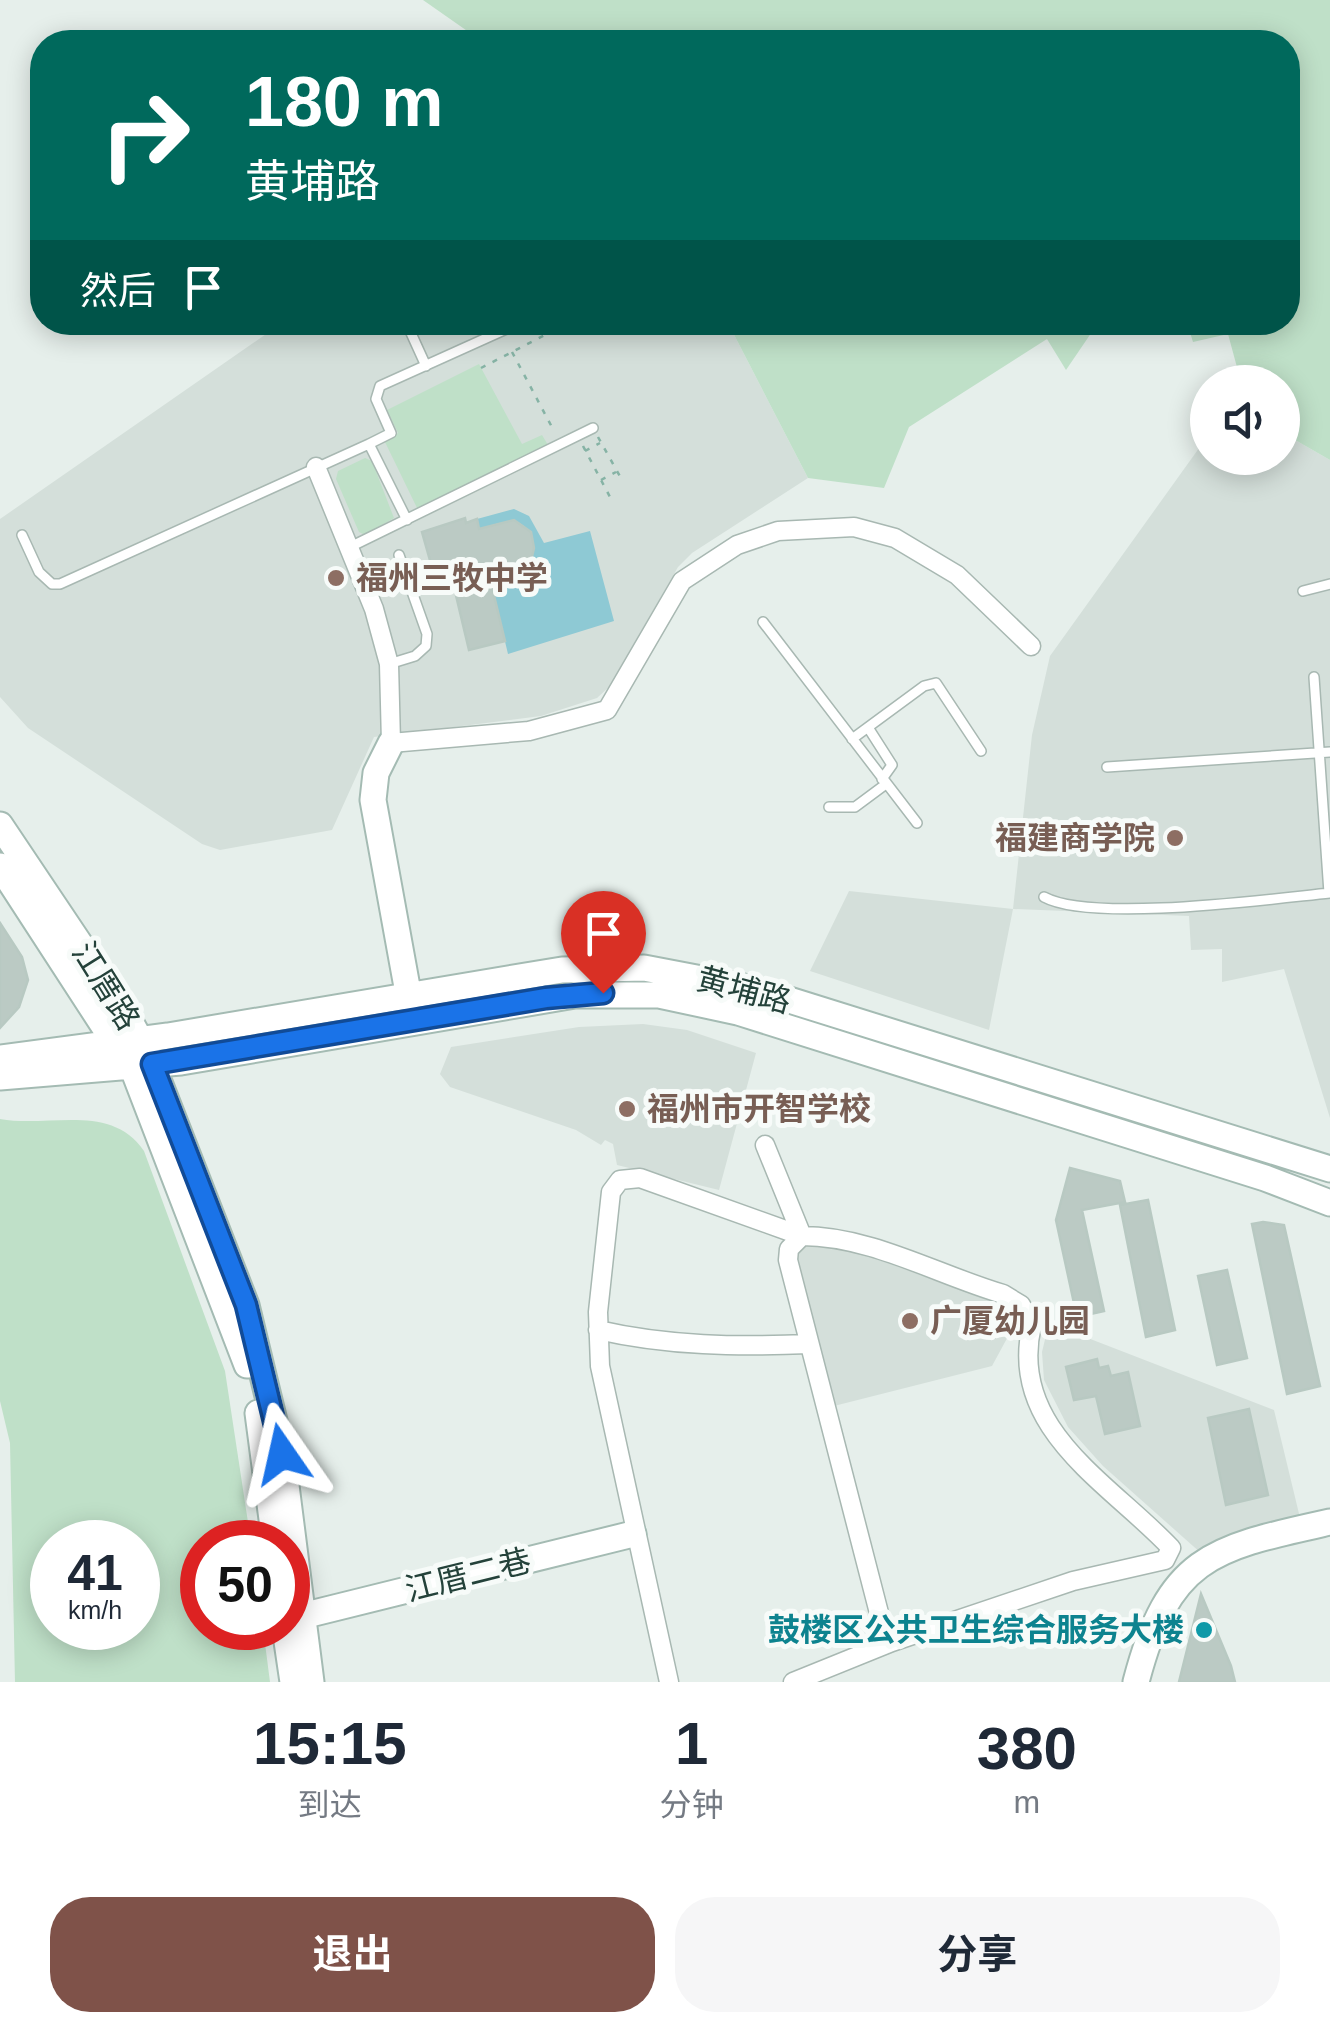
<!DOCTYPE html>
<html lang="zh">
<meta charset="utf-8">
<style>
:root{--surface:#fff;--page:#f6f6f7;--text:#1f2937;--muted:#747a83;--accent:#7f5249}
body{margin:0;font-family:Helvetica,"Noto Sans SC",sans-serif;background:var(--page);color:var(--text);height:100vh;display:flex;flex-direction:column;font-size:38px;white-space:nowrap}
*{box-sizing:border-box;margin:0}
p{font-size:32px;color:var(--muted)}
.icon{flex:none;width:55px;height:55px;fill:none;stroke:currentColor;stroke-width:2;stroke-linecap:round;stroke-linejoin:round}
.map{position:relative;height:1682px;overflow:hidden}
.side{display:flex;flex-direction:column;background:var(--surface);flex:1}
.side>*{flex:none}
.banner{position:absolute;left:30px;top:30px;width:1270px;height:305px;border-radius:40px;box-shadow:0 5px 25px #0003;background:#00695c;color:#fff;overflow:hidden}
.tools{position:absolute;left:1190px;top:365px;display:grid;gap:20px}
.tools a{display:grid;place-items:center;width:110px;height:110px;border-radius:50%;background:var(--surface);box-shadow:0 5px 25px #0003;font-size:50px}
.speed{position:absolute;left:30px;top:1520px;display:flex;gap:20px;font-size:50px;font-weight:700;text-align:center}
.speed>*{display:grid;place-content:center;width:130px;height:130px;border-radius:50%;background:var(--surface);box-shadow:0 5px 25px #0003;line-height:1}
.speed small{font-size:25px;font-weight:400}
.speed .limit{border:15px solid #d22;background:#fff;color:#111}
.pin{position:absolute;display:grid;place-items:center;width:85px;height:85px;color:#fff;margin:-102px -42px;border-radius:50% 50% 50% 0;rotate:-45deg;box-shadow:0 0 10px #0007}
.pin .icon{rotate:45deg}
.me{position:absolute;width:110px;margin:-55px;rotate:349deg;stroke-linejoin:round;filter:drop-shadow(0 0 8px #0008)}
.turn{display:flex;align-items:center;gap:35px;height:210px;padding:0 50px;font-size:45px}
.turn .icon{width:130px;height:130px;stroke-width:2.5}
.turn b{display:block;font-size:70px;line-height:85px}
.then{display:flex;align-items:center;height:95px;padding:0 50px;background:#0003;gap:20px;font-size:38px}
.eta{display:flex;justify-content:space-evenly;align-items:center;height:170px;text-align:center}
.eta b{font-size:60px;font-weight:700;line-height:70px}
.button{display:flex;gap:20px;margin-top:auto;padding:20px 50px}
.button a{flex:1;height:115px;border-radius:40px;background:var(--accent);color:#fff;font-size:40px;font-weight:700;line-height:115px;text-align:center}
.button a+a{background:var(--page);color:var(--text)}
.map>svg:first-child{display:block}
.built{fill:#d4dfda}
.green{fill:#bfe0c8;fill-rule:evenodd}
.water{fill:#8ec9d4}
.building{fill:#bbcac4;stroke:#b8c9c2;stroke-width:2.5}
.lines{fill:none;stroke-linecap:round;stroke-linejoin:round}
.lane-casing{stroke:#a8b8b2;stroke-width:12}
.street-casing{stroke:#a8b8b2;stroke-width:21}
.secondary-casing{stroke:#a4bbb3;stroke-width:29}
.path{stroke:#86b3a5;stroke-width:2.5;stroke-dasharray:5 8;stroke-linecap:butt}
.lane{stroke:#fff;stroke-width:9}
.street{stroke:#fff;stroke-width:18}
.secondary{stroke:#fff;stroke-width:25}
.route-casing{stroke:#114b97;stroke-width:25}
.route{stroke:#1a73e8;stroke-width:18}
.education-dot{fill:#8d6e63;stroke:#f7fbf9;stroke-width:4}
.culture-dot{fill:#0f9aa8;stroke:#f7fbf9;stroke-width:4}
.labels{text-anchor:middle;stroke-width:10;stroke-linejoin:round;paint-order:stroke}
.education-label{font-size:32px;font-weight:bold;fill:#785e54;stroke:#f7fbf9;text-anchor:start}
.street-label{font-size:32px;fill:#24423a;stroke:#f7fbf9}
.culture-label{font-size:32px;font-weight:bold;fill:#0d838f;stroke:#f7fbf9;text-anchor:end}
</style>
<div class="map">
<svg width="1330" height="1682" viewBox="0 0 1330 1682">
<rect width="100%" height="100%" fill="#e6efeb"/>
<path class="built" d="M282,323H728L808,478L692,553L678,567L609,687L597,698L541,716L374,737L332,830L220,850L202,844L28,728L0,697V519Z
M1283,433L1330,460V1118L1284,969L1222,982V949L1191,950L1189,916L1013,909L989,1030L810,971L849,891L1013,909L1032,735L1050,656L1207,437L1208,458H1282Z
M643,1024L687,1030L756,1053L719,1190L617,1165L613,1144L605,1140L601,1145L576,1130L450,1087L440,1074L451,1047L579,1027Z
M828,1241L1004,1306L1011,1331L992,1366L830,1407L795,1252L802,1243Z
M1049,1323L1274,1410L1301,1522L1218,1540L1202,1554L1103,1466L1068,1427L1044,1380L1042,1352Z"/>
<path class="green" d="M423,0H1330V460L1283,433L1282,382H1241L1228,334L1193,342L1187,323L1288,322V42H483Z
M728,323H1098L1066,370L1047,339L909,427L884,488L808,478Z
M479,364L522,444L542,435L548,445L419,512L385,442L398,433L387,410Z
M365,458L372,461L394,518L365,535L359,532L336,479L338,471Z
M0,1119C49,1128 111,1102 144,1151L225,1371L251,1542H202V1628H263L270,1682H15L10,1443L0,1401ZM138,1542V1628H52V1542Z"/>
<path class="water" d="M514,509L529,516L544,543L590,531L614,621L508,654L490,579L518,572L531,561C536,542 533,529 514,520L479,529L477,519Z"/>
<path class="building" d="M465,518L466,523L477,519L479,529L514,520L531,532L534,548L531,561L523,569L490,579L505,641L469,650L449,566L433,571L422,532Z
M0,923L22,957L28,980L19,1007L0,1028Z
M1070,1168L1120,1181L1125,1202L1082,1210L1104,1311L1077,1317L1056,1220Z
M1148,1200L1175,1330L1146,1337L1120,1205Z
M1263,1222L1284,1225L1320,1386L1287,1394L1252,1224Z
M1227,1270L1247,1358L1217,1365L1198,1276Z
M1097,1359L1099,1368L1108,1366L1111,1376L1128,1372L1140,1426L1105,1434L1096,1396L1074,1400L1066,1367Z
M1249,1409L1268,1495L1226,1505L1208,1418Z
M1201,1594L1231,1666L1235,1682H1179Z"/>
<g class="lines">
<defs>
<path id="lane" d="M406,322L426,366
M704,322L710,326
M369,444L391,433L376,399L380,386L522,322
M22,535L39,572L52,584H60L369,444L407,520
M350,547L593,428
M1303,591L1330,584
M763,622L917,823
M389,664L415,656L426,646L427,634L399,555
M1314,677L1329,893
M869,729L892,765L882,779
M852,739L924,686L936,683L981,751
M1107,767L1330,752
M829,807H855L886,784
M1044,897C1092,923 1270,899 1330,893"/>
<path id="street" d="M316,467L374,609L389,664L391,743L529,731L607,710L682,581L737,545L778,531L854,527L895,538L957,575L1031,646
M765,1145L802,1236
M598,1330C667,1346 739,1347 809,1344
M669,1682L600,1366L598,1312L611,1192L620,1180L640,1178L802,1236
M793,1682L892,1642L1073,1581L1165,1560L1171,1548C1110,1483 1007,1429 1032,1325L1021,1305L1003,1294C938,1275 871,1236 802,1236L789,1249L788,1260L887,1644"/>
<path id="secondary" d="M391,743L376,773L373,800L409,998
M0,825L122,1007L148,1054L246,1305L282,1454L311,1682
M0,866L135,1074L247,1365
M0,1058L168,1036L562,970L644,968L754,989L1330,1169
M0,1077L181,1062L575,995H659L738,1012L1265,1178L1330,1203
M258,1413L275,1542
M302,1616L633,1534
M285,1628L293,1682
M1136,1682C1169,1555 1213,1548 1330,1522"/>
</defs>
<use href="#lane" class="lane-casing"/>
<use href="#street" class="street-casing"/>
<use href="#secondary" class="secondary-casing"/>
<path class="path" d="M512,352L554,431
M481,368L570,322
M598,437L622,480
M583,446L610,497
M585,451L600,443
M601,480L616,472"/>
<use href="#lane" class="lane"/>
<use href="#street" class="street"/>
<use href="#secondary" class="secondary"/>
</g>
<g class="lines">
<defs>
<path id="route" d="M282,1454L246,1305L152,1064L546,998L603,993"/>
</defs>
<use href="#route" class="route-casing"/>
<use href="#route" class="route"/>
</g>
<g class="education-dot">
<circle cx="336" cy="578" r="10"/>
<circle cx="1175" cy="838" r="10"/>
<circle cx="627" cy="1109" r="10"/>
<circle cx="910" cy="1321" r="10"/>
</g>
<circle class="culture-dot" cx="1204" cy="1630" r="10"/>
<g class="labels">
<g class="education-label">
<text x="356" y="589">福州三牧中学</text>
<text x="1155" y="849" text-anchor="end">福建商学院</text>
<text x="647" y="1120">福州市开智学校</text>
<text x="930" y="1332">广厦幼儿园</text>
</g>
<g class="street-label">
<text transform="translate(106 986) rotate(58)" y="11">江厝路</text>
<text transform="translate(744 990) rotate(15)" y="11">黄埔路</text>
<text transform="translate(468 1575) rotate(-14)" y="11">江厝二巷</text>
</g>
<g class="culture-label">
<text x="1184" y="1641">鼓楼区公共卫生综合服务大楼</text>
</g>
</g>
</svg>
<div class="tools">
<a><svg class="icon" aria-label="sound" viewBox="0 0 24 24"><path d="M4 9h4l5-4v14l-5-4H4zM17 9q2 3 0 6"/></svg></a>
</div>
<div class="speed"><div>41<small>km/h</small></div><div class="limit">50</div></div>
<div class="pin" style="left:603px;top:993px;background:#d93025"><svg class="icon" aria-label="arrive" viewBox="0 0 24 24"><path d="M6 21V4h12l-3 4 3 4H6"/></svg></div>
<svg class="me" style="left:282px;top:1454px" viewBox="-20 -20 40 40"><path d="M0-17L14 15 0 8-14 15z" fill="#1a73e8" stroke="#fff" stroke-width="4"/></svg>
<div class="banner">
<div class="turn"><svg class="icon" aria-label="right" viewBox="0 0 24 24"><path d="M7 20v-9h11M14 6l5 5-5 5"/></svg><div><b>180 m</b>黄埔路</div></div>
<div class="then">然后<svg class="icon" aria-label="arrive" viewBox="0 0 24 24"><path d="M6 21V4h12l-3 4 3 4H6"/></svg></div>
</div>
</div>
<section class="side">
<div class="eta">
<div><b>15:15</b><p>到达</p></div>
<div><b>1</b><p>分钟</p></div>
<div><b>380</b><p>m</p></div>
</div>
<div class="button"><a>退出</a><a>分享</a></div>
</section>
